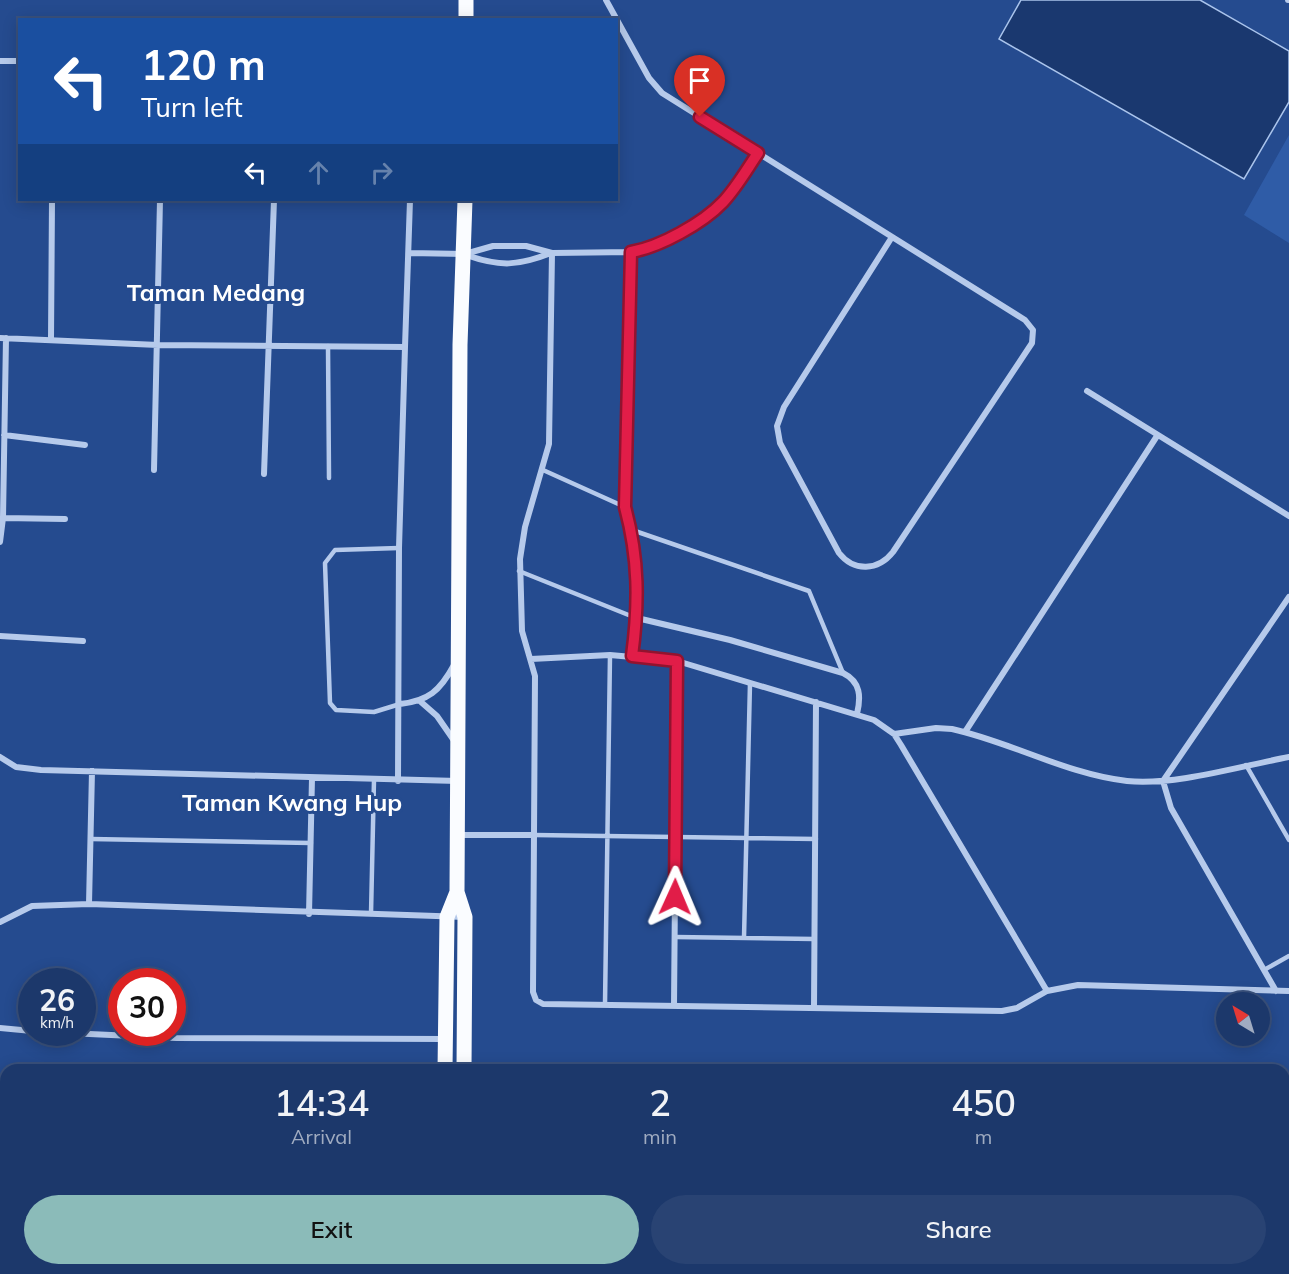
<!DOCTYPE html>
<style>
:root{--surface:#1c386b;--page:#294373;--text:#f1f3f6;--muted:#a0acc1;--line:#3a527e;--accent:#8bbbb9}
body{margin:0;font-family:Mulish,sans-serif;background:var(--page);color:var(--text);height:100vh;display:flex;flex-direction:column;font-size:22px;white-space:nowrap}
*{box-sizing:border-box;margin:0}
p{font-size:20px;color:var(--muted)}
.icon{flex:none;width:33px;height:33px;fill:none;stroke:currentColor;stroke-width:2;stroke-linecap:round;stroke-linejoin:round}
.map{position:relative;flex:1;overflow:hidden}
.panel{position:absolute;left:0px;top:1064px;width:1290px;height:212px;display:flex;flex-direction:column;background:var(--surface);border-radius:18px 18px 0 0;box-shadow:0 3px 15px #0003,0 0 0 2px var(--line)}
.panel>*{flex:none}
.hud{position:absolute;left:18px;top:18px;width:600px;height:183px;border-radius:0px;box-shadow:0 3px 15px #0003,0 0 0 2px var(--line);background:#1a4fa0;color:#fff;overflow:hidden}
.needle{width:39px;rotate:322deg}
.tools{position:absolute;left:1216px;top:992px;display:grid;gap:12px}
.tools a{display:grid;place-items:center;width:54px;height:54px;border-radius:50%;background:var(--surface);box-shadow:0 3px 15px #0003,0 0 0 2px var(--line);font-size:30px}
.speed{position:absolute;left:18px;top:968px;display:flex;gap:12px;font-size:30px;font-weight:700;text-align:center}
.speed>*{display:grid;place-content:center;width:78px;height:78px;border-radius:50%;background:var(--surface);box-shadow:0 3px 15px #0003,0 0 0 2px var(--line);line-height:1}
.speed small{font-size:15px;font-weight:400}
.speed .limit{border:9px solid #d22;background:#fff;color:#111}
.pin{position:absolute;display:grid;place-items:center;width:51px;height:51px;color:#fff;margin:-62px -26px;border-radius:50% 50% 50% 0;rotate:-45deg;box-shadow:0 0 6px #0007}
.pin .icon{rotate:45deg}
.me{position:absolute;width:66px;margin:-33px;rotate:1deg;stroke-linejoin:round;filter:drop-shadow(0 0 4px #0008)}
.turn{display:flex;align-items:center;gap:21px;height:126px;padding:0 24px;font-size:27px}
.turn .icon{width:78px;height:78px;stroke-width:2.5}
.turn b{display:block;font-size:42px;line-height:51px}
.lanes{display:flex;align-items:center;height:57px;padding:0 24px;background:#0003;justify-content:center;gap:30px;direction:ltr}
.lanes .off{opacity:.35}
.eta{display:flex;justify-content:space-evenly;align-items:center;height:102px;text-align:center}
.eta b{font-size:36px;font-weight:600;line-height:42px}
.cta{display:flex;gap:12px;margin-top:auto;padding:12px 24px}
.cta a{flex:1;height:69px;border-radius:36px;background:var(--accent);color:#111;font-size:24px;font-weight:600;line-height:69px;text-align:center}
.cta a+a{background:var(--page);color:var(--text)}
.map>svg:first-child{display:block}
.green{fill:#2f5ca7}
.water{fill:#1a386f;stroke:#aac4ec;stroke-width:1.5}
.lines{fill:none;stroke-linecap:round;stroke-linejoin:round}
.river{stroke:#1a386f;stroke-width:24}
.path{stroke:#b6caeb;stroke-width:2;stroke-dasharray:3 4.5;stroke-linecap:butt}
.service{stroke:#b6caeb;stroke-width:4.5}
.minor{stroke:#b6caeb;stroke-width:6}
.secondary{stroke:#e1eaf9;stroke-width:12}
.primary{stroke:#fafcff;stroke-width:15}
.rail{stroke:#fff;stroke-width:4;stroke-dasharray:10 4.5;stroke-linecap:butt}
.route-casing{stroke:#92132f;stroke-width:15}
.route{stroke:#e11d48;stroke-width:10}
.labels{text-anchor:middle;stroke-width:6;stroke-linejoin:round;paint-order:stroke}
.neighbourhood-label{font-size:24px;font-weight:bold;fill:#fff;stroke:#254b8f}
</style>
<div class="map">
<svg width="1289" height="1274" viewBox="0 0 1289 1274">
<rect width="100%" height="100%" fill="#254b8f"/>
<path class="green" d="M1289,135V243L1244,215Z"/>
<path class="water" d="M1021,0H1200L1289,51V102L1244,179L999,39Z"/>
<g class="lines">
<path class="river" d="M0,1182L6,1186
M1284,1254H1289
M400,1269L447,1274
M577,1274L603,1269"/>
<path class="path" d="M647,1274L650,1269"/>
<path class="service" d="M328,346L329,478
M543,470L625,507
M632,530L809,591L843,673
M399,548L335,550L325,563L330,703L336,710L374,712L400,704
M519,571L636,618
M1246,765L1289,840
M534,835L816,839
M91,839L311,843
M371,914L374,780
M675,937L814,939
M744,938L750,683
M1264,970L1289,956
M605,1004L610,655
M0,1243L6,1252
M18,1269L21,1274
M6,1274L14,1269"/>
<path class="minor" d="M606,0L649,78L662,93L1025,320L1033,330L1032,343L893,552C878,571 854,572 839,553L780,443L777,426L784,407L892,237
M1288,0H1289
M0,61H20
M631,252L625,507C640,559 639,603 632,656
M409,253L465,254L493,246H526L552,253L631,252L653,247L716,208L730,193L758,153
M552,253L549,444L525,527L520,559L522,631L535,676L533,992L536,1000L543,1004L1002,1011L1017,1008L1047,991L1078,985L1289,991
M466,255C500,267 518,266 551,253
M0,338L158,345L405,347L410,200
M51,340L52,200
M1087,391L1289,516
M4,435L85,445
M154,470L160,200
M264,474L274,200
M3,518L6,338
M0,542L3,518L65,519
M637,618L730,640L843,673C861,682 861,697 857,714
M0,636L83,641
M531,659L610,655L677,661L874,720L894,734L901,745L1047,991
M421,702L437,716L455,742
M400,704C428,701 440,691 454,665
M965,732L1157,436
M894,734L936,728L952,729C1011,742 1066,774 1127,781C1174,786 1241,766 1289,757
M0,757L16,767L41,770L458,781
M398,781L399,548L405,347
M457,835H534
M89,904L92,771
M309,914L312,778
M0,922L32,906L89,904L465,917
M1276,991L1171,808L1163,781L1289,597
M674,1006L677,661
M814,1008L816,702
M0,1028L32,1031
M46,1032L176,1038L444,1039
M671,1273L693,1274
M1177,1274V1269"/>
<path class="secondary" d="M0,1111H6
M1284,1185H1289"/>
<path class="primary" d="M466,20V0
M445,1070L447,917L457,892
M464,1070L465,917L457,892L460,345L465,200"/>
<path class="rail" d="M0,1077H6
M1284,1093H1289"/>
</g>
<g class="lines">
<defs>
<path id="route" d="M675,897L677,661L632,656C639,603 639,559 625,507L631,252C660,247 703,223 723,202C737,187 747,169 758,153L700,117"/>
</defs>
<use href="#route" class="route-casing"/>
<use href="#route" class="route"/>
</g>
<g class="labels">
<g class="neighbourhood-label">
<text x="216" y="301">Taman Medang</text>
<text x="292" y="811">Taman Kwang Hup</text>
</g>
</g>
</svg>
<div class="tools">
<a><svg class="needle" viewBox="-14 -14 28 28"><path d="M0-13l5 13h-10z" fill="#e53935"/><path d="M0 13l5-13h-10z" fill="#a0acc1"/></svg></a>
</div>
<div class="speed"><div>26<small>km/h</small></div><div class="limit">30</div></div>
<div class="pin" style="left:700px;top:117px;background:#d93025"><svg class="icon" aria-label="arrive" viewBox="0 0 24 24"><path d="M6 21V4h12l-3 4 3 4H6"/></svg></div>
<svg class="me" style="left:675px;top:897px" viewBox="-20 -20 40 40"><path d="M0-17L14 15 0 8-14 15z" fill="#e11d48" stroke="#fff" stroke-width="4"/></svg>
<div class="hud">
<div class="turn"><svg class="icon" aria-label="left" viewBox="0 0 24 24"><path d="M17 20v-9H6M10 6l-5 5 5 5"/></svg><div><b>120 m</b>Turn left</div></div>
<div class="lanes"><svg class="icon" aria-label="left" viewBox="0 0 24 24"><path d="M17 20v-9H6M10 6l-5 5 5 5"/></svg><svg class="icon off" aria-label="ahead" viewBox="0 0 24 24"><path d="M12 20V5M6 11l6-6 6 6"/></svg><svg class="icon off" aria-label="right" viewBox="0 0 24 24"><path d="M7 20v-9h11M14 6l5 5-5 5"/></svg></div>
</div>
<section class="panel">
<div class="eta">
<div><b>14:34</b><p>Arrival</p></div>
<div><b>2</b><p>min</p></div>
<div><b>450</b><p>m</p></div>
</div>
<div class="cta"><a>Exit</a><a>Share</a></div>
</section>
</div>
